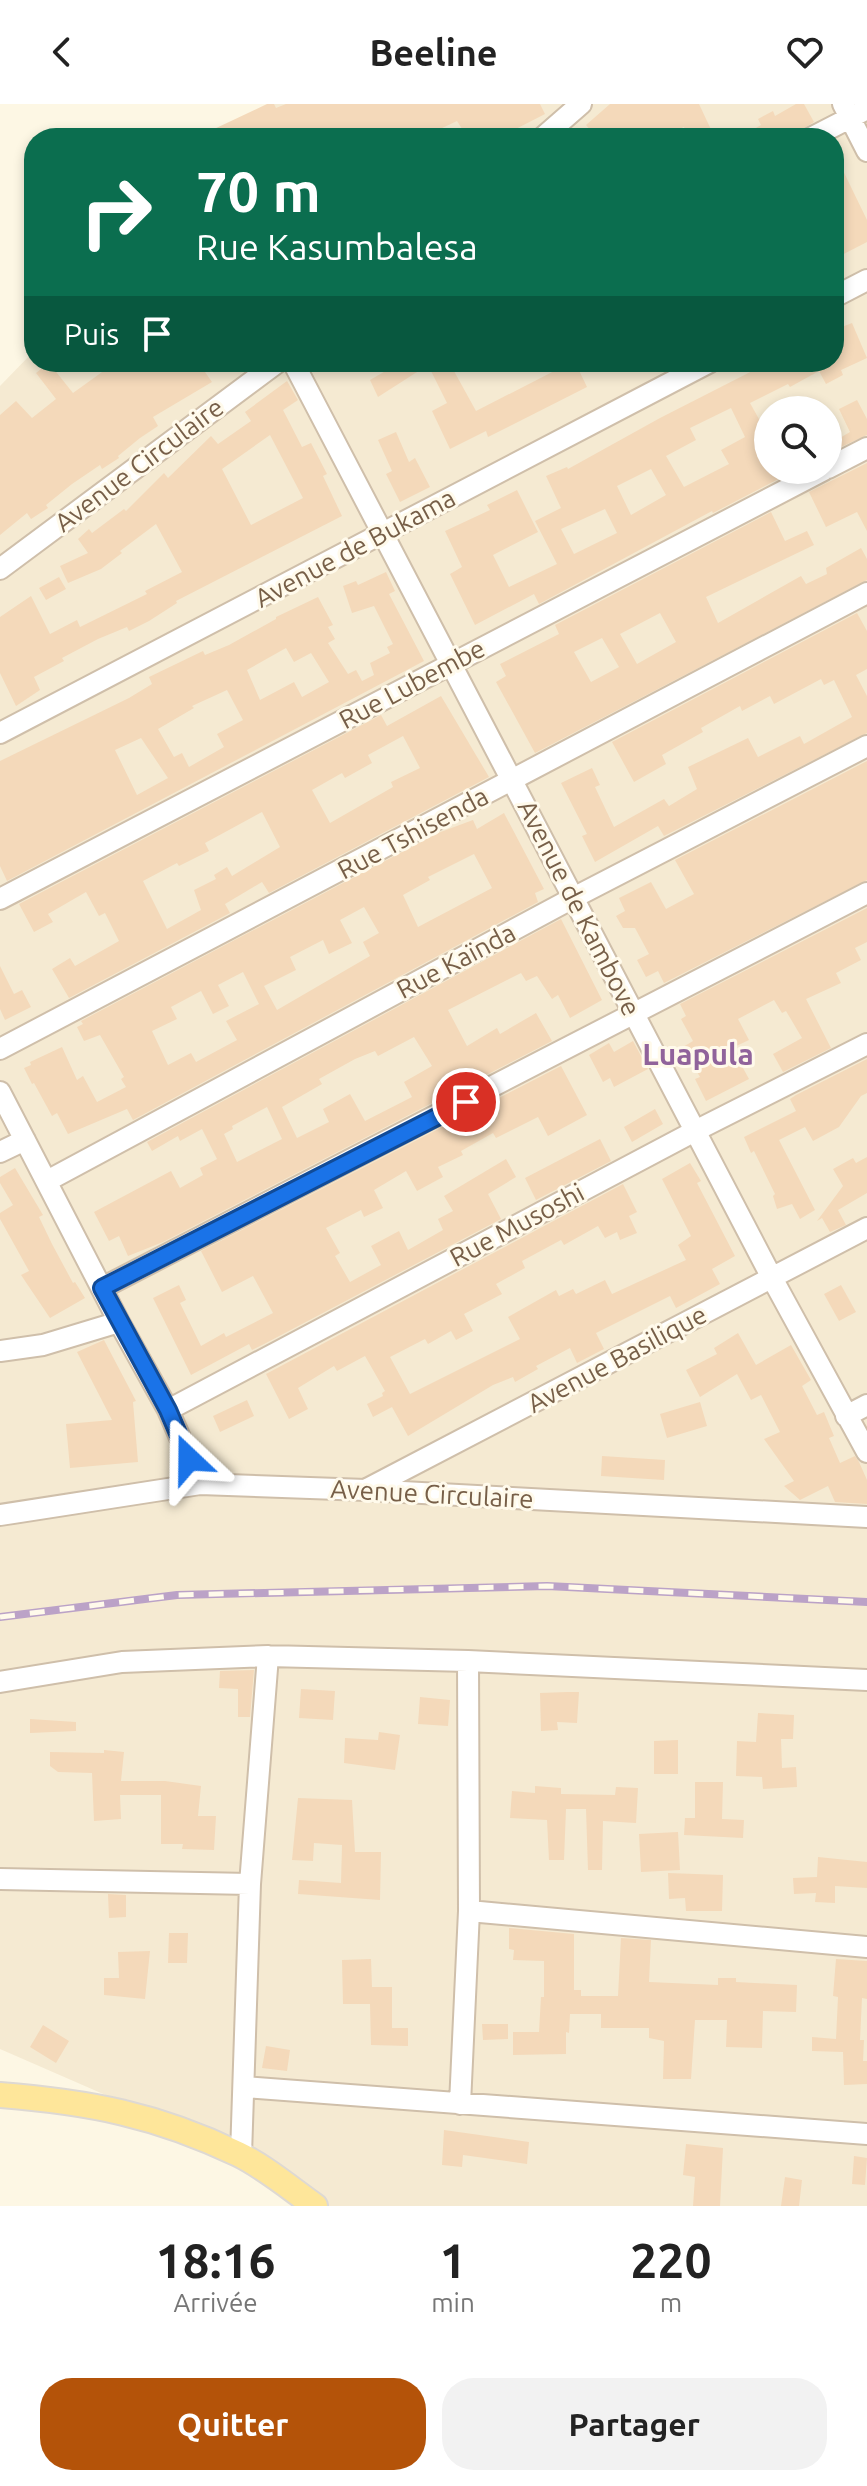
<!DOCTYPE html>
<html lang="fr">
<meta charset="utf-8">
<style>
:root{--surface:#fff;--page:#f2f2f2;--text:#222;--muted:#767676;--accent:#b45309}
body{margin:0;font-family:Ubuntu,sans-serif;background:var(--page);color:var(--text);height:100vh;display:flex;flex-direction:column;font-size:30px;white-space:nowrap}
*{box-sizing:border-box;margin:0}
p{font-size:26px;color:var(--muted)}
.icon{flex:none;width:44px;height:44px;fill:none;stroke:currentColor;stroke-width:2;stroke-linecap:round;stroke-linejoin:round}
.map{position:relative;height:2102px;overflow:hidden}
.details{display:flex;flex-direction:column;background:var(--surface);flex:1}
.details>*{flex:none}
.top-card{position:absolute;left:24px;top:24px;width:820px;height:244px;border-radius:32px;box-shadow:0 4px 12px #0003;background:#0b6e4f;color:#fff;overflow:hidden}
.fabs{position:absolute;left:754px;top:292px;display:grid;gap:16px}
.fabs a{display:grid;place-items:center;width:88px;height:88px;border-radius:50%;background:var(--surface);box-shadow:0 4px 12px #0003;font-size:40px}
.pin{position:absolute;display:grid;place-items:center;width:68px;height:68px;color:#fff;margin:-34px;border:4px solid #fff;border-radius:50%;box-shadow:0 2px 8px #0007}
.me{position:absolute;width:88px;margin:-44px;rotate:337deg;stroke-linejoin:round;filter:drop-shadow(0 0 6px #0008)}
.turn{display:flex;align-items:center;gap:28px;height:168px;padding:0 40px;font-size:36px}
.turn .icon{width:104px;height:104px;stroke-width:2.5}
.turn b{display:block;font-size:56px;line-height:68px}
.then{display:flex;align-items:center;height:76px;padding:0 40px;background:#0003;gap:16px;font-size:30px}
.eta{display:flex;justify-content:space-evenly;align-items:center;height:136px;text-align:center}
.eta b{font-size:48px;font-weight:700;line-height:56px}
.primary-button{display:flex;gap:16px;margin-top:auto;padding:16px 40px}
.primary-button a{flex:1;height:92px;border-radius:32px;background:var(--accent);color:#fff;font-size:32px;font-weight:700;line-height:92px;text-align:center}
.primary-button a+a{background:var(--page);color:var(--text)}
header{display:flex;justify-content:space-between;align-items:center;height:104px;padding:0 40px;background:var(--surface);font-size:36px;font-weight:700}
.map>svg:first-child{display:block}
.residential{fill:#f5ead2;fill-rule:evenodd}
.building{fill:#f4d9ba;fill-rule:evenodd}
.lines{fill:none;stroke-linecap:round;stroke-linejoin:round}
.minor-casing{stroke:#cfbfaa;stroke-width:24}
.major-casing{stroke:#ded9d3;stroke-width:28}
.minor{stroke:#fff;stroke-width:20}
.major{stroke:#fee69a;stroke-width:24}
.rail-casing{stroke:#bba2c7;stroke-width:8}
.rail{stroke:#fffaeb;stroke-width:5;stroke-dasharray:15;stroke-linecap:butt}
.route-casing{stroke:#114b97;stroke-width:20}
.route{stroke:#1a73e8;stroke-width:14}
.labels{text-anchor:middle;stroke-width:6;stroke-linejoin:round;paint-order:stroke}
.street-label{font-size:26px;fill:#775f48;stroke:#fffaeb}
.quarter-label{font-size:30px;font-weight:bold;fill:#90639b;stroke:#fffaeb}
</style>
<header><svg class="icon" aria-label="back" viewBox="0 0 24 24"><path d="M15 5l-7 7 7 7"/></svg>Beeline<svg class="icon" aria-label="heart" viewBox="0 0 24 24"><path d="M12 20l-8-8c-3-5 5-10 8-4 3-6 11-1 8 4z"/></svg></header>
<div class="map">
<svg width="867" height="2102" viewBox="0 0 867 2102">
<rect width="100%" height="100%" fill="#fdf7e4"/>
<path class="residential" d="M273,0H867V2102H315L227,2044L0,1945V282L34,247V258H834V34H240ZM768,306H828V366H768Z"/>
<path class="building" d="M267,0H274L276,4L286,0H540L545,10L498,34H468L457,17L421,34H195Z
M610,0H699L715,34H688L684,23L656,34H597L586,21Z
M796,0H804L814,18L801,26L798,34H739L761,21L758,15L773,7L775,12Z
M834,48L867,116V138L834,155V127L843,122L834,102Z
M852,219L867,254L841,266L843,271L826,280L819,267L790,283L788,280L750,299L768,331V366H796L713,409L712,407L539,500L534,490L475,521L450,470L462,463L445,427L490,406L487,401L517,386L538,428L493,451L509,483L557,460L535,417L561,404L546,372L567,363L568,365L660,314L770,258H834V226ZM731,304L745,333L721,346L729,360L684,383L666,352L696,336L690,324ZM651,365L666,391L631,411L617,382ZM605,405L617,429L574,450L561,425Z
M116,258H157L162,267L175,258H222L205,268L212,278L153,313L158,322L140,334L118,352L119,354L102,365L100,361L72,380L46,401L48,404L31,415L27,409L0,431V311L16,297L32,314L56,295L36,269L49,259L73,289Z
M386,258H449L476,307L562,263L560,258H575L587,283L488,333L486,327L450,345L432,307L447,299L428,261L378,293L370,276L389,265Z
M287,277L298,296L283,306L302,343L311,339L327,370L323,372L342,412L176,497L177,499L149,517L129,527L127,523L98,535L62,554L64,557L34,573L40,586L16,602L0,569V513L31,492L50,530L77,516L80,523L147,490L145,487L182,468L156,420L120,447L122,449L101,465L68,479L60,462L88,449L78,435L89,425L92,429L124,405L126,407L164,369L168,374L211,332L218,340L251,317L245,308ZM270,331L303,394L251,421L222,365Z
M857,296L867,315V331L828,349V341L850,328L839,305Z
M396,328L409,358L415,354L430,383L400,398L386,370L392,367L378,336Z
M867,359V427L857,408L826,423L809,388Z
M771,408L785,437L807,427L814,441L706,493L718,519L801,472L806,480L827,470L826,464L861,444L867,455V476L535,649L496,578L506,572L500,560L559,530L555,521ZM660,509L676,538L637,560L620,530ZM602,534L619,563L591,578L574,548Z
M386,468L395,487L389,490L424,557L7,777L0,762V657L129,594L152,580L149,573L203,547L205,551L229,541L276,515V513L318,493L333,521L328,523L335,535L328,539L348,570L356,566L362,577L374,571L370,559L390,549L387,543L393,540L374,502L352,509L343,482L356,477L358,481ZM286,544L294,558L311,549L329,578L302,593L294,578L260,596L247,566ZM227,586L243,616L217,630L224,643L189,663L182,649L174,653L158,625L194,604L192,602ZM141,634L168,674L137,691L115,646Z
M59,473L66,485L46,496L39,484Z
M857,509L867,527V565L856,571L867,592V629L664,732L658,722L595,758L582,732L587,730L561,679L592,664L600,681L595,683L614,723L664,695L669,702L697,685L688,663L748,634L758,653L800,632L804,640L852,613L834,576L824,581L821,575L774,600L770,592L742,607L740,602L701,624L703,628L662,651L666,660L634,678L612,638Z
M441,592L489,673L269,789L262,778L225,800L230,809L69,894L52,865L70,854L75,862L119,837L105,809L99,812L86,788L48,810L53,818L34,828L19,800L381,611L387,622ZM403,632L420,664L391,678L393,683L330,719L312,686L342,669L345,674L372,659L368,651ZM262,708L280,743L232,772L227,763L214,771L216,775L194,786L201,806L167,825L143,777L177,759L179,762L209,747L205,739Z
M867,657V776L664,879L658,867L646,873L637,856L649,850L635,824H623L616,812L625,807L619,794L651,778L666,805L694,790L675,756Z
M504,709L544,785L535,789L538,798L133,1016L127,1005L68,1030L57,1009L52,1012L34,979L32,980L24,964L31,961L30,958L62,943L77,976L83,972L97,998L126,983L121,975L124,973L100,931L84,937L77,923L83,920L81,917L438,729L473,716L477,725ZM474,750L492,784L418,823L403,791L430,776L428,773ZM364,803L379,829L363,838L370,852L277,906L264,882L296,866L290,853L323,836L329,850L352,839L340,816ZM243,868L259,900L226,917L237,936L196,958L191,949L168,961L152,927L177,915L171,903L201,887L213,910L229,902L218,881Z
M867,804V838L855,844L861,856L836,869L841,879L806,895L831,944L783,968L773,950L802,934L786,907L782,909L774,896L738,915L749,936L732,944L749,975L706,997L695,975L700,973L683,943L693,937L681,915L686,912L680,900Z
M561,815L602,896L570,914L558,891L552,895L537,872L526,877L521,869L448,906L467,942L497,924L500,930L536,909L552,937L163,1138L128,1152L119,1132L109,1137L94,1108L171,1067L180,1084L203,1071L200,1064L217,1055L202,1025L180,1037L178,1032L152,1047L147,1038ZM414,933L432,962L404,978L412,993L365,1017L350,990L323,1005L329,1018L297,1034L282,1003L322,980L319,975L355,955L375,947L378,952ZM267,1003L282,1035L237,1058L224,1030L233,1025L232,1022Z
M0,862L14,890L22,886L31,903L5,916L0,905Z
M633,937L648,965L614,983L610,974L603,978L589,951L609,939L614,948Z
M867,955V989L861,992L839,1023L813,1037L805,1023L779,1036L815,1106L800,1115L792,1100L777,1105L773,1092L775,1090L754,1047L751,1049L744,1033L796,1007L790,995L796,991Z
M561,962L587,1011L548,1032L538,1013L496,1034L493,1029L461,1047L463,1051L438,1063L443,1073L417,1087L406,1067L374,1086L383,1104L364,1113L361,1106L326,1124L340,1149L335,1152L350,1178L381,1161L371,1142L399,1127L408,1146L443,1126L438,1115L453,1107L444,1092L506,1055L516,1073L488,1090L501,1115L266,1239L252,1246L249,1240L191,1271L153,1194L179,1181L186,1196L180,1199L201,1242L224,1229L226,1233L273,1209L253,1172L222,1188L201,1147Z
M655,1005L663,1020L632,1038L624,1023Z
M600,1035L611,1057L536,1096L525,1074Z
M867,1053V1089L838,1106L846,1121L830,1128L822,1114L817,1117L843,1082L833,1065L853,1054L856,1059Z
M690,1059L701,1077L697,1079L735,1152L712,1165L720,1180L676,1204L670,1192L596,1229L604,1245L577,1259L570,1244L536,1262L538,1265L515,1278L513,1273L493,1281L408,1332L392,1303L373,1313L367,1300L383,1292L382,1289L385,1287L365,1252L337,1267L334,1262L298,1284L308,1305L289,1315L266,1270L623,1080L637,1108L629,1112L637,1129L620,1136L617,1128L605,1134L598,1122L564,1141L561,1136L522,1157L525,1164L496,1180L502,1190L464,1210L473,1227L456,1236L451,1227L428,1240L425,1235L390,1253L410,1290L520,1235L508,1213L556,1186L559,1192L573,1185L576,1190L605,1176L612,1190L686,1156L678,1141L691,1132L662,1075Z
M15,1064L43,1111L39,1113L52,1140L73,1179L75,1178L85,1194L50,1214L21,1171L29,1167L0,1115V1109L13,1101L0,1079V1073Z
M841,1181L856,1208L839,1217L824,1190Z
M738,1229L756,1261L791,1241L811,1276L802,1282L817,1311L824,1308L834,1332L829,1334L840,1359L855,1352L859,1358L867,1376V1400L835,1398L828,1382L800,1396L784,1382L794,1377L764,1335L780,1328L761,1291L751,1296L737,1270L700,1293L686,1266L717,1250L714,1244Z
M104,1236L136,1297L133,1298L138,1358L70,1364L66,1320L112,1316L77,1248Z
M247,1296L254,1312L220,1328L213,1312Z
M700,1298L707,1322L667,1334L660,1310Z
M602,1352L665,1356L664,1376L601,1372Z
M254,1566L250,1613H238V1585L219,1584L220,1567Z
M301,1585L335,1587L333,1616L299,1614Z
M567,1588H579L577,1619L557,1618L558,1626L541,1627L540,1589Z
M420,1593L450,1596L448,1622L418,1620Z
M758,1609L794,1611L793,1635H781L782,1664L796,1663L797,1683L763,1685L762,1673L736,1672L737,1637L756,1638Z
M30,1615L76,1618V1627L30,1629Z
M379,1628L400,1631L395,1666L344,1659L345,1634L378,1636Z
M678,1636V1670H654V1637Z
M104,1646L124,1648L121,1677H165L201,1682L198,1712H216L214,1746L182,1745L183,1740H161V1691H120L121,1715L94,1717L92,1669L58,1668L50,1662V1648L104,1649Z
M695,1678H723L722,1715L744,1716L743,1734L684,1731L685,1714H695Z
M535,1682L561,1684V1690L615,1691L616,1683L638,1684L636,1719L603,1717L602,1766H588L586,1705H566L564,1756H549L547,1716L510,1714L512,1687L535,1689Z
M298,1694L352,1696L355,1748H381L380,1796L298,1790L299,1776L341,1779L342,1741L314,1739L313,1757L292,1756Z
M678,1728L680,1766L641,1768L639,1730Z
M818,1753L867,1758V1784L835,1782V1799L815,1798L816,1789L794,1790L793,1774L817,1773Z
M668,1769L723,1771L722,1807H686L685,1794L669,1795Z
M108,1790L126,1791V1813L109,1814Z
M509,1824L574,1830V1886H581V1892H618L621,1834L651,1836L649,1878L718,1881V1874H736V1878L797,1881L796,1908L763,1907L762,1944L726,1943L727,1916H695L691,1975H663L664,1937L649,1934V1924H601V1910H570L569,1929L566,1928V1950L513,1951V1928H539L541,1893H544V1857L513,1856L514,1846L509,1845Z
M169,1829H188L187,1859H168Z
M150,1847L145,1895L104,1891V1874H119L118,1848Z
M371,1855L372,1883H392V1924H408V1942L371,1941L370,1900H343L342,1856Z
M836,1855L867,1857V1895L862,1894L860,1936H864L863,1957H867V1980L844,1981L843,1948L812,1947V1933L836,1935L838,1893L833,1892Z
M482,1920H508V1935L483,1936Z
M43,1921L69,1937L56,1959L30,1943Z
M266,1942L290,1946L287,1967L262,1964Z
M444,2026L529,2038L527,2060L463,2051L462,2063L442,2061Z
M686,2040L723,2044L720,2102H693L695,2073L683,2071Z
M854,2052L867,2054L865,2081L852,2080Z
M785,2073L802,2076L799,2102H781Z"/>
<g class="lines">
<defs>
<path id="minor" d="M843,0L867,47
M542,34L581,0
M811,34L867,5
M834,193L867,176
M293,258L772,1174L867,1348
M828,364L867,344
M0,465L278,258
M0,629L710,258
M0,795L824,366
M0,945L867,489
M0,988L119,1218L168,1306L200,1380
M0,1048L25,1036
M47,1077L573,794L867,642
M102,1184L867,789
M0,1247L43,1241L119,1218
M168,1306L697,1026L867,940
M846,1312L867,1301
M367,1385L867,1124
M0,1411L200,1380L366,1386L867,1413
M0,1578L122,1558L268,1552L468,1557L867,1576
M0,1775L250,1780
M469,1807L867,1843
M245,1983L867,2030
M460,2000L469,1807L468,1557
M241,2051L250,1780L268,1552"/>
<path id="major" d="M0,1991C89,1998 157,2011 238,2050C265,2063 291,2085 315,2102"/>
</defs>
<use href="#minor" class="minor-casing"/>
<use href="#major" class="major-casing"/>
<use href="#minor" class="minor"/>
<use href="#major" class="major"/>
<defs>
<path id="rail" d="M0,1513L177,1491L547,1482L867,1498"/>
</defs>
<use href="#rail" class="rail-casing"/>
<use href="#rail" class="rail"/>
</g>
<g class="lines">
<defs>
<path id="route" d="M189,1355L168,1306L102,1184L466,998"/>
</defs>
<use href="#route" class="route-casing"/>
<use href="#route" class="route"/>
</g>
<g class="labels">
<g class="street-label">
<text transform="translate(139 361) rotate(-37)" y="9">Avenue Circulaire</text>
<text transform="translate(355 444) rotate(-28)" y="9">Avenue de Bukama</text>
<text transform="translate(412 580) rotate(-28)" y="9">Rue Lubembe</text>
<text transform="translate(413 729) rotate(-28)" y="9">Rue Tshisenda</text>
<text transform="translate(579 804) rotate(63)" y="9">Avenue de Kambove</text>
<text transform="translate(456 857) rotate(-28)" y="9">Rue Kaïnda</text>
<text transform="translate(517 1121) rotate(-28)" y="9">Rue Musoshi</text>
<text transform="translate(617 1255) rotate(-28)" y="9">Avenue Basilique</text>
<text transform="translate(432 1390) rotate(3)" y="9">Avenue Circulaire</text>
</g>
<g class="quarter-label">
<text x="698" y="961">Luapula</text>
</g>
</g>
</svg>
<div class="fabs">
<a><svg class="icon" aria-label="search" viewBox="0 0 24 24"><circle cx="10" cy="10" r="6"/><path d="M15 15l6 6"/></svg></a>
</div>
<div class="pin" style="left:466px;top:998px;background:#d93025"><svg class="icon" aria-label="arrive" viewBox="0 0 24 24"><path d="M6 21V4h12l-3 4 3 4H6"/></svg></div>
<svg class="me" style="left:189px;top:1355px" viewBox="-20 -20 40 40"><path d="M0-17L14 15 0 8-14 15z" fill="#1a73e8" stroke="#fff" stroke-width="4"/></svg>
<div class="top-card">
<div class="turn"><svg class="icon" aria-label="right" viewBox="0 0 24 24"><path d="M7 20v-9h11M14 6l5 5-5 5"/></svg><div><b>70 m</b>Rue Kasumbalesa</div></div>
<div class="then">Puis<svg class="icon" aria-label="arrive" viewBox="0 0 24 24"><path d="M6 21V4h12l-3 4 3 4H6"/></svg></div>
</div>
</div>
<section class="details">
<div class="eta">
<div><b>18:16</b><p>Arrivée</p></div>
<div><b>1</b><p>min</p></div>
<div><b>220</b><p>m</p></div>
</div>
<div class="primary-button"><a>Quitter</a><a>Partager</a></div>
</section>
